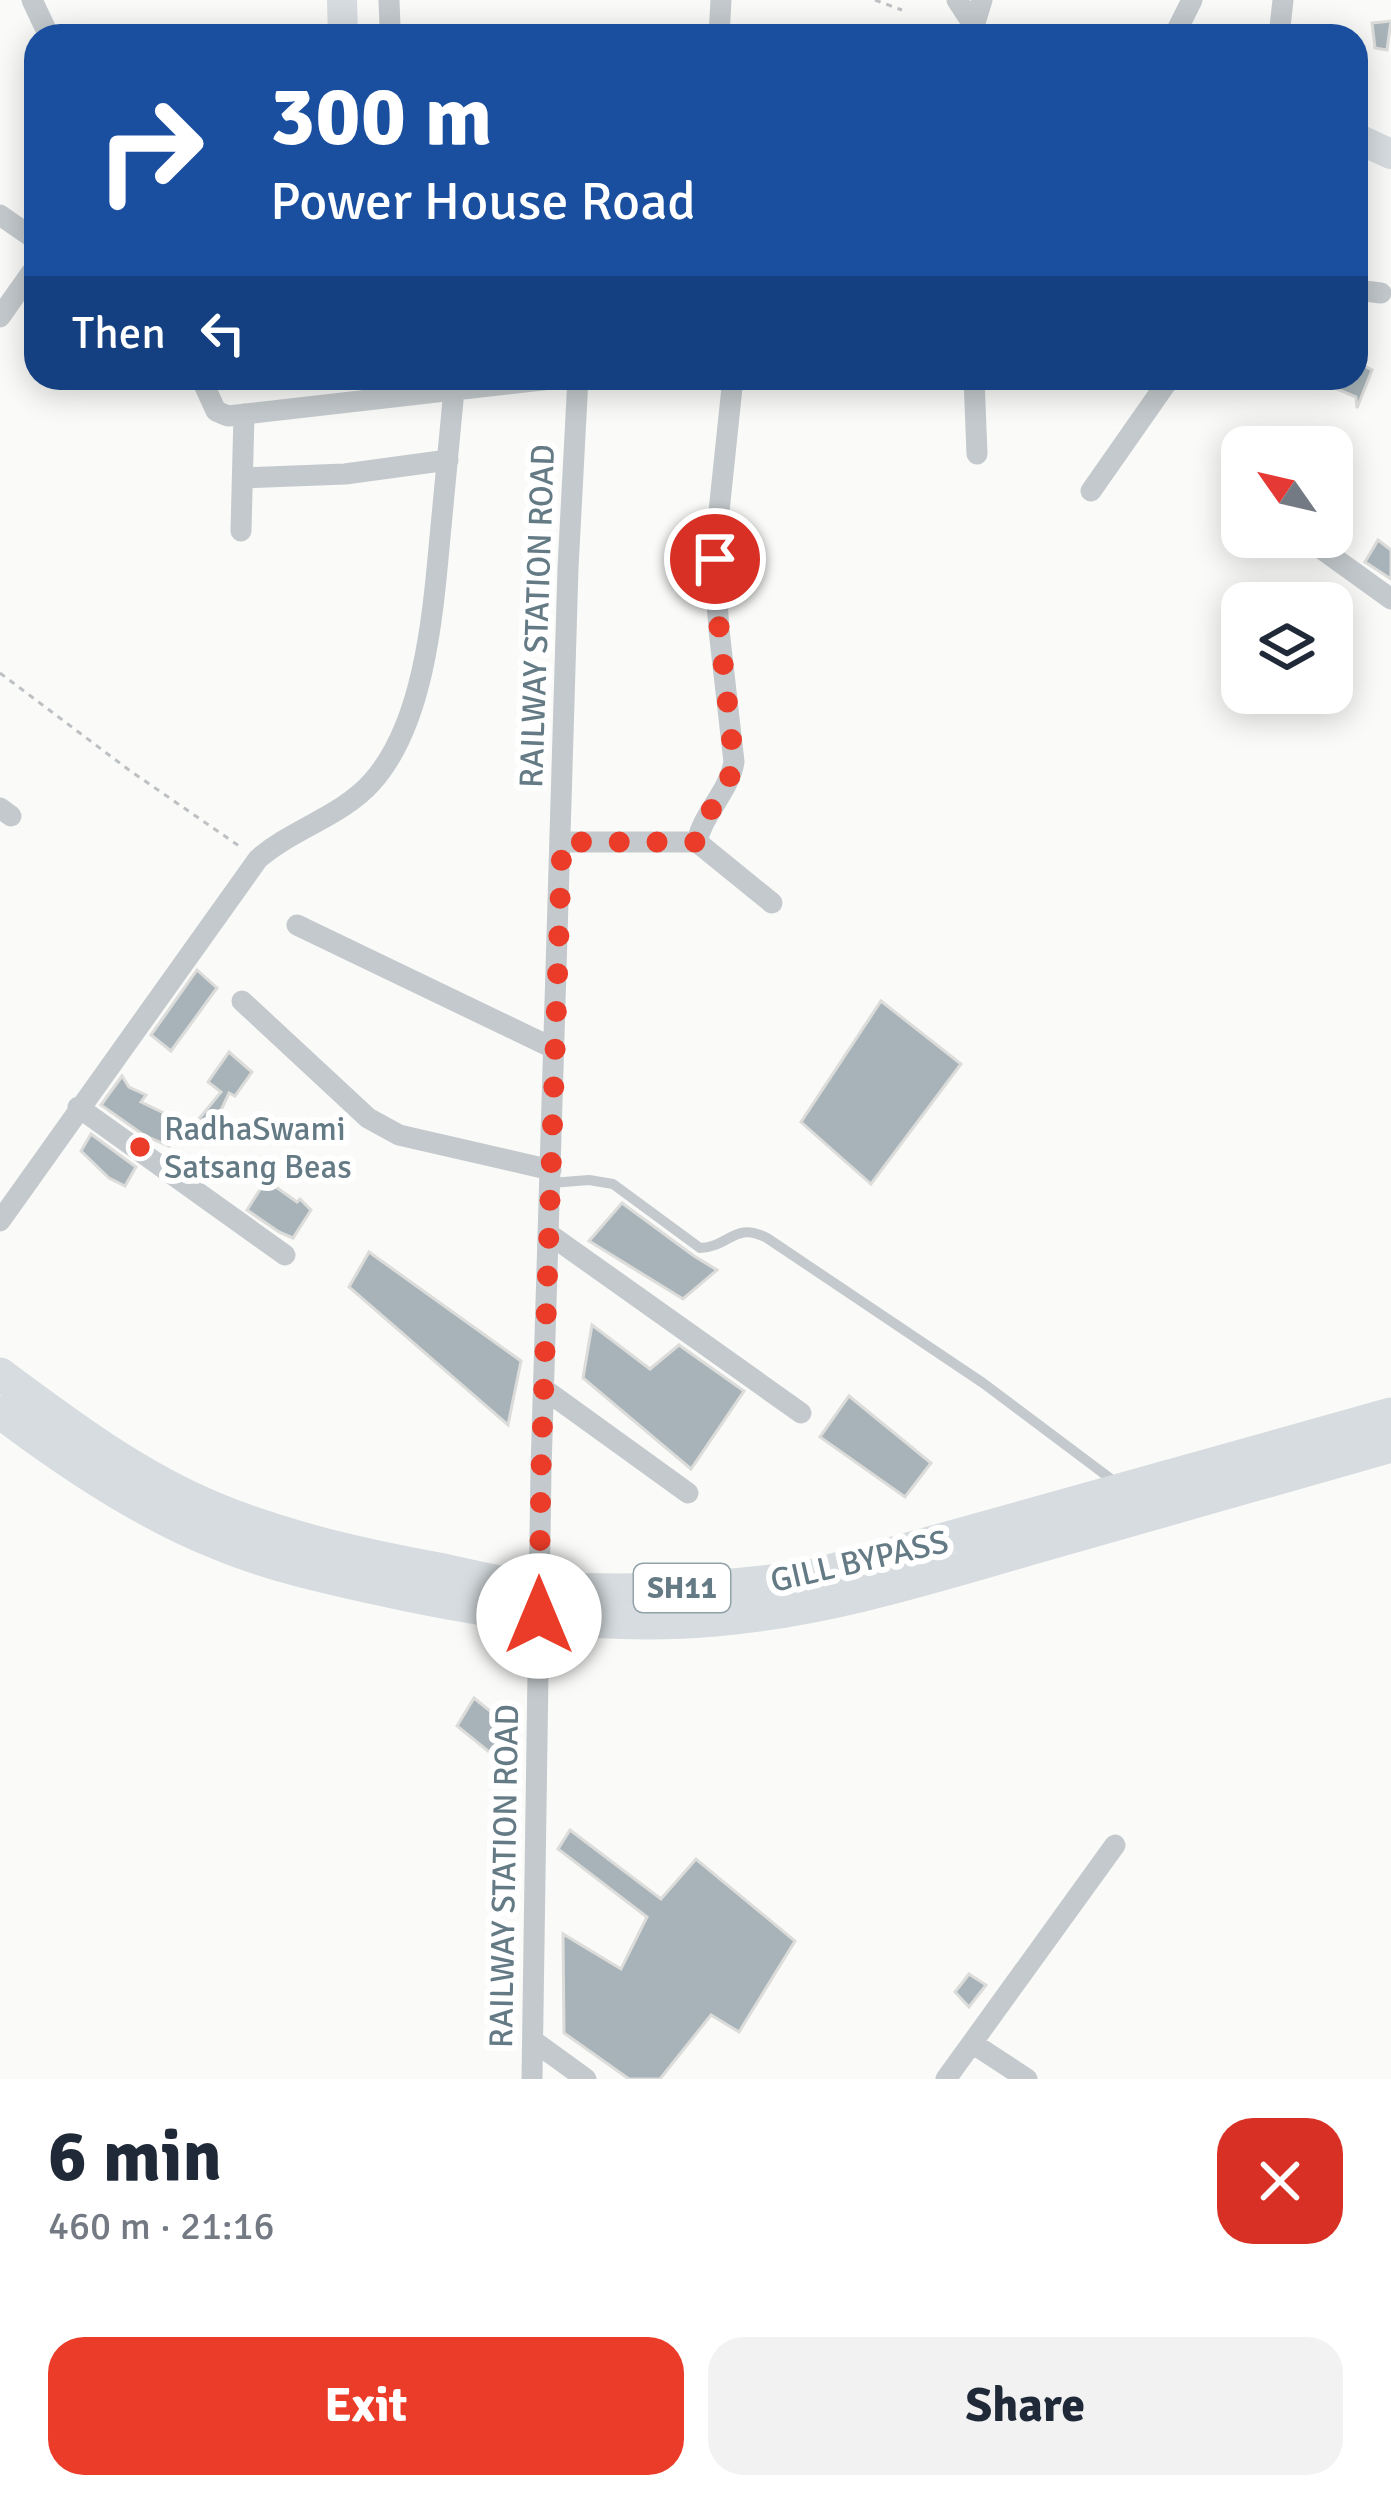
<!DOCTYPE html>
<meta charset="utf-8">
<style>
:root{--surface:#fff;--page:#f2f2f3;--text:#1f2937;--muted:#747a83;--accent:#ea3c28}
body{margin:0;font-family:Signika,sans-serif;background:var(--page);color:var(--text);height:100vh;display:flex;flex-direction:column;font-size:45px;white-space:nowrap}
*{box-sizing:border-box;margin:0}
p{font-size:39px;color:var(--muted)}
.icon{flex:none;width:66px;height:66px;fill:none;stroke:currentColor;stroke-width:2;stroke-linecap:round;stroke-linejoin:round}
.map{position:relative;height:2079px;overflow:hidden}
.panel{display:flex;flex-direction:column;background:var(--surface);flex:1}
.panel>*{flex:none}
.banner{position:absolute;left:24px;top:24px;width:1344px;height:366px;border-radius:36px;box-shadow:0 6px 30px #0003;background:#1a4fa0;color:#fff;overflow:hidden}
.needle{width:78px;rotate:304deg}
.controls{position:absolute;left:1221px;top:426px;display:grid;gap:24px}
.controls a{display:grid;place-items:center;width:132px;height:132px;border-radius:24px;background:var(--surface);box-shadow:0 6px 30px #0003;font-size:60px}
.pin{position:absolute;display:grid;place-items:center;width:102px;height:102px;color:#fff;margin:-51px;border:6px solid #fff;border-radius:50%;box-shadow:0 3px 12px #0007}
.me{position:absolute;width:132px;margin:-66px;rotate:0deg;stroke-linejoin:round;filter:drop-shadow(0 0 9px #0008)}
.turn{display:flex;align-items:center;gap:42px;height:252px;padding:0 48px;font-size:54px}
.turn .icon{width:156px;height:156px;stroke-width:2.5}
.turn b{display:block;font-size:84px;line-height:102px}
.then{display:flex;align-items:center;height:114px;padding:0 48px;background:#0003;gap:24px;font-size:45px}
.round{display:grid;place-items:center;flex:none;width:126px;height:126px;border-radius:36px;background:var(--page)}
.overview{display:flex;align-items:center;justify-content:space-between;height:204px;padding:0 48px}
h1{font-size:72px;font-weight:700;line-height:90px}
.action{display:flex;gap:24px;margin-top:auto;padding:24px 48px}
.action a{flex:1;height:138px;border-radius:36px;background:var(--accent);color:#fff;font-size:48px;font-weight:700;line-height:138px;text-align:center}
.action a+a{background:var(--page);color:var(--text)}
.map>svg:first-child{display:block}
.building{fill:#a7b3b8;stroke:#dcdcda;stroke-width:3}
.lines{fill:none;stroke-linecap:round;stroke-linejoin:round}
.path{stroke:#bdc1c3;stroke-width:3;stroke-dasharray:6 6;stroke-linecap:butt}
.lane{stroke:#c3c9cc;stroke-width:10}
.street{stroke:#c3c9cc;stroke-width:21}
.secondary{stroke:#d6dcdf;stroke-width:30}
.primary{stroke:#d6dcdf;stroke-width:33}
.route{stroke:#ea3c28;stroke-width:21;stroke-dasharray:0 37.8}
.poi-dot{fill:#ea3c28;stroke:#fff;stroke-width:4.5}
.labels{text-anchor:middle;stroke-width:12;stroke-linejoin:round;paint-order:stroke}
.shield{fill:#fff;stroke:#92a2a9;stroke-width:3}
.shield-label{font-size:30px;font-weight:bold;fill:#647a84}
.street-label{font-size:33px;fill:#647a84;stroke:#fff}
.poi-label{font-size:33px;fill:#647a84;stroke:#fff;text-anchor:start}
</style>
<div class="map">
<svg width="1391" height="2079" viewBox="0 0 1391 2079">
<rect width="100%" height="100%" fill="#fafaf8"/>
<path class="building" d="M1391,21L1387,50L1375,48L1372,23Z
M1356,361L1372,370L1357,408L1356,397L1337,389L1342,378H1356Z
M1378,540L1391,550V579L1365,562Z
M197,970L217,988L171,1051L151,1035Z
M881,1001L961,1064L871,1184L801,1122Z
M229,1052L252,1072L235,1096L229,1093L210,1134L193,1126L221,1092L208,1082Z
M122,1076L129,1087L146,1095L141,1102L170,1116L181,1126L169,1146L145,1136L101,1105Z
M91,1134L136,1167L125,1186L109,1178L81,1151Z
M266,1180L297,1202L300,1199L311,1210L293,1238L279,1232L247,1210Z
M622,1203L694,1256L717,1270L683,1299L589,1241Z
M369,1252L521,1361L508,1425L349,1287Z
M592,1325L650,1369L679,1345L744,1391L691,1469L583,1378Z
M849,1396L931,1463L905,1497L820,1437Z
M474,1698L511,1728L519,1760L493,1755L457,1726Z
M570,1830L661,1899L696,1859L795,1941L739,2032L711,2015L660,2079H629L564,2033L563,1934L621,1969L647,1917L558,1849Z
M969,1974L986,1985L969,2007L955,1992Z"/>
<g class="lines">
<path class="path" d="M875,0L902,10
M0,673L129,770L242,848"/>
<path class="lane" d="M551,1183L589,1180L613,1184L700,1248C730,1247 734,1221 767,1238L983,1383L1115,1482"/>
<path class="street" d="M32,0L49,36
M389,0L390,27L393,36
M957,0L974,26
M719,36L721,0
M976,36L974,26L982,0
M1174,36L1192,0
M1279,36L1283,0
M0,215L36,240
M1356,290L1381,293
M0,317L36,266
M201,378L216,411L228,416L560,378
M733,378L714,559L719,630L734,762C729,792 703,813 697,842L772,903
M974,378L977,454
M243,478L345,474L448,460
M1091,491L1170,378
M241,531L244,414
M1305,537L1391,599
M0,808L11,816
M562,842H697
M297,925L555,1049
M242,1001L368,1118L399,1135L551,1170
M78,1107L285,1255
M0,1221L258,859C292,829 342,816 372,782C425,723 433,612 440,537C445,488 449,439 454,390
M549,1234L801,1413
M544,1389L688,1493
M535,2042L586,2079
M972,2043L1027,2079
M532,2079L541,1470L568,568L578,378
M946,2079L1115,1845"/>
<path class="secondary" d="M342,0L343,36
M1356,138L1391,154"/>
<path class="primary" d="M0,1374C67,1424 138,1477 216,1509C289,1539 367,1556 444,1570C476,1577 510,1586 543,1588C633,1593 726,1589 815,1575L1391,1414
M0,1412C62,1459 144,1514 217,1543C267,1564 320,1576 374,1588C485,1613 601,1630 715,1620C825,1611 929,1578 1033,1548C1152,1514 1272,1480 1391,1446"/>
</g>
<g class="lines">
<path class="route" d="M539,1616L541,1470L562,842H697C703,813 729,792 734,762L715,590V559"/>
</g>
<circle class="poi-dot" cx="140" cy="1147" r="12"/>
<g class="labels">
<rect class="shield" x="634" y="1564" width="96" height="48" rx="9"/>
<g class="shield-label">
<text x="682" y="1598">SH11</text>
</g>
<g class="street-label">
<text transform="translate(536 616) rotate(-88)" y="12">RAILWAY STATION ROAD</text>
<text transform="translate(859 1560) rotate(-13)" y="12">GILL BYPASS</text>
<text transform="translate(503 1876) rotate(-89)" y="12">RAILWAY STATION ROAD</text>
</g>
<g class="poi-label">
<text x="164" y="1140">RadhaSwami<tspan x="164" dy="38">Satsang Beas</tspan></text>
</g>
</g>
</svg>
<div class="controls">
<a><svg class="needle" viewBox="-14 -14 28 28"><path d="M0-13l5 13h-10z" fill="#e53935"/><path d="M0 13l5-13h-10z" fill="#747a83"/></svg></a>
<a><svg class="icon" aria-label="layers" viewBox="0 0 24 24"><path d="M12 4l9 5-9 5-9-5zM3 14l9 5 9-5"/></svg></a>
</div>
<div class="pin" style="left:715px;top:559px;background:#d93025"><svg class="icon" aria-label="arrive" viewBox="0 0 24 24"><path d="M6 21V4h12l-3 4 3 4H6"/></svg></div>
<svg class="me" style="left:539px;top:1616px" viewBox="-20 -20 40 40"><circle r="19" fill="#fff"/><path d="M0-13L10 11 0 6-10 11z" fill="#ea3c28"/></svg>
<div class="banner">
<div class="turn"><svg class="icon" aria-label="right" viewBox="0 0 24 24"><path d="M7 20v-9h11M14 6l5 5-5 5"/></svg><div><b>300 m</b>Power House Road</div></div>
<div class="then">Then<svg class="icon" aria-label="left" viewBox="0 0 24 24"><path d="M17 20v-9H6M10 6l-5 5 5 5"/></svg></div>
</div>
</div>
<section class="panel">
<div class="overview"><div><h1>6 min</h1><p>460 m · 21:16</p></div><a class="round" style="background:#d93025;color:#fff"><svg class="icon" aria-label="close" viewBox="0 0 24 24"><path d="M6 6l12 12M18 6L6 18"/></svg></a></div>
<div class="action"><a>Exit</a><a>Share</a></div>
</section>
